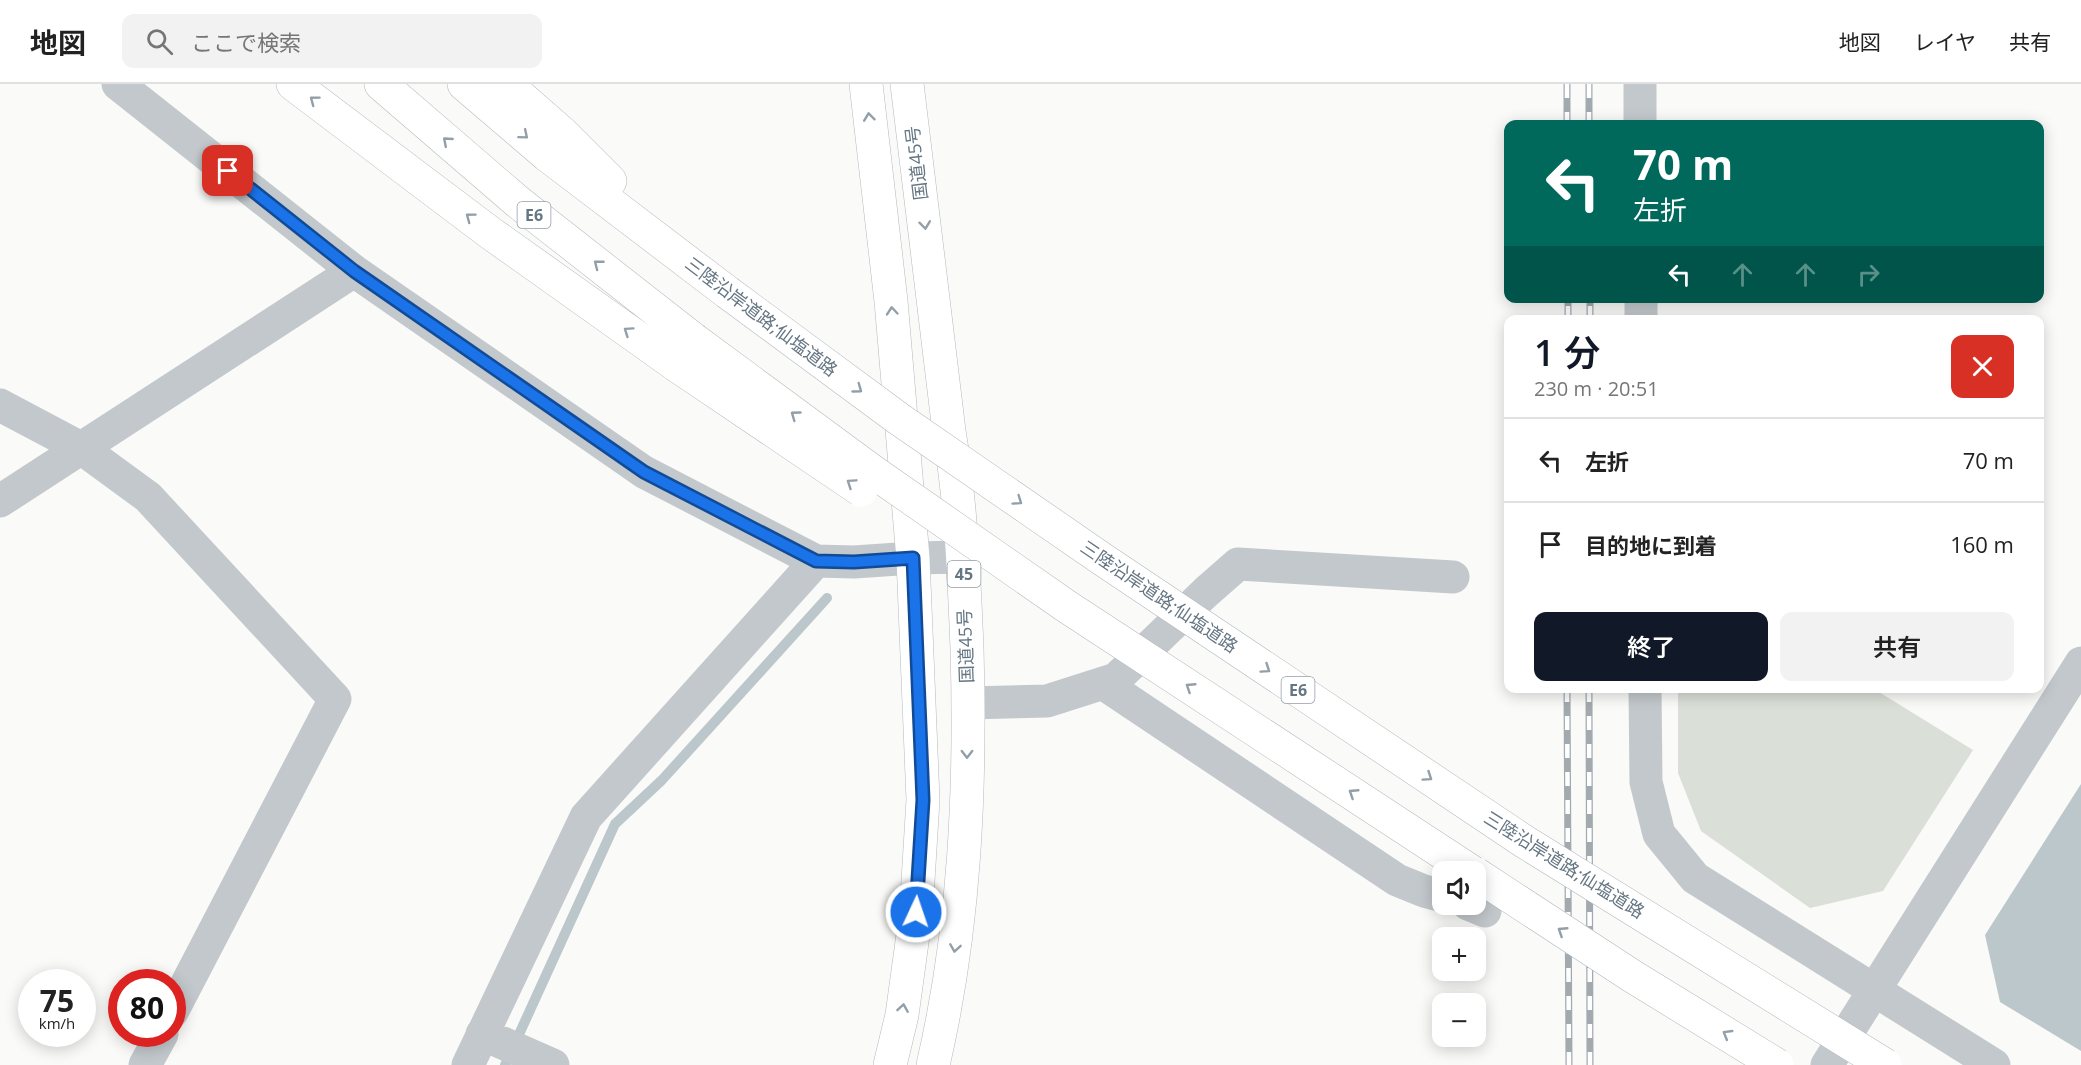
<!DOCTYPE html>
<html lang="ja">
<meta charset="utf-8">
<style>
:root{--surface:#fff;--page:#f2f2f2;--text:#222;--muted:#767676;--line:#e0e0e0;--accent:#111827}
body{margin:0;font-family:"Open Sans","Noto Sans JP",sans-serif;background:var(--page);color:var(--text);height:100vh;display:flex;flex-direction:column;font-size:22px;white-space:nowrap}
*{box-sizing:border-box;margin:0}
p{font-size:20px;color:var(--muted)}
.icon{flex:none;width:33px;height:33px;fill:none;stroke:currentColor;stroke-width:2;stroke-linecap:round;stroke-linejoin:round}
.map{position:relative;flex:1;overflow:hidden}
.sheet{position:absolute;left:1504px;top:231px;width:540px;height:378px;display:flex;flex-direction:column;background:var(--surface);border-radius:12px;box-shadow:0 3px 15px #0003}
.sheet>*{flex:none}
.banner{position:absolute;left:1504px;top:36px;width:540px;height:183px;border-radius:12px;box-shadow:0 3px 15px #0003;background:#00695c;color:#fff;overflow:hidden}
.controls{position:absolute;left:1432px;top:777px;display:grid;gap:12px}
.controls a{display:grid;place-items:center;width:54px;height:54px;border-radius:12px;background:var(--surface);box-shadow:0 3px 15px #0003;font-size:30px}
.speed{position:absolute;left:18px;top:885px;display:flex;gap:12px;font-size:30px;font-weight:700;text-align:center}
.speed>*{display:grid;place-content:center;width:78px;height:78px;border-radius:50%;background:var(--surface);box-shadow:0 3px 15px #0003;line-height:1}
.speed small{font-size:15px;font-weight:400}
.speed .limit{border:9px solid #d22;background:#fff;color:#111}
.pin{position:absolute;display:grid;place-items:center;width:51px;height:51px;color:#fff;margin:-26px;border-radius:12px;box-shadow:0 3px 9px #0006}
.me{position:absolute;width:66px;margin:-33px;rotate:3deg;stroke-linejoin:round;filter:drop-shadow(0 0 4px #0008)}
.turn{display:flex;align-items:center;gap:21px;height:126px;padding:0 30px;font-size:27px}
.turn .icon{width:78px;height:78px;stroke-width:2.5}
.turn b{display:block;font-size:42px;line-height:51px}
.lanes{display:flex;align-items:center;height:57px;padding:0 30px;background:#0003;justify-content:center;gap:30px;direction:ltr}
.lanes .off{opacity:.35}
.round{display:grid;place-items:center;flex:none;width:63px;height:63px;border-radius:12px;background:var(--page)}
.overview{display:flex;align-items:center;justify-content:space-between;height:102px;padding:0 30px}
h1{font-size:36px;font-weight:600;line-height:45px;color:var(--accent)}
.action{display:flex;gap:12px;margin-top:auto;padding:12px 30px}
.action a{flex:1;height:69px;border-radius:12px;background:var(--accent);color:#fff;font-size:24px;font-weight:600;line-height:69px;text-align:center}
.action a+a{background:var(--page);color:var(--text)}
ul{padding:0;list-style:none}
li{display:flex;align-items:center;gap:18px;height:84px;padding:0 30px;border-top:2px solid var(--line)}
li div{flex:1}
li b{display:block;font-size:22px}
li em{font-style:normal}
header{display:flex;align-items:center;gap:36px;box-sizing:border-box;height:84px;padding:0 30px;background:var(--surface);border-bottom:2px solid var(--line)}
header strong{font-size:28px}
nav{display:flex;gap:33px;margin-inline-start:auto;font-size:21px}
.search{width:420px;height:54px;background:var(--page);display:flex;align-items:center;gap:15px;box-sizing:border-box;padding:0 21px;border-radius:12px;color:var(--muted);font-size:22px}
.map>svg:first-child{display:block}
.green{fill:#dadfd7}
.water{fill:#bbc7cb}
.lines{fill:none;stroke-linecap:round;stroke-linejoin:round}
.stream{stroke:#bbc7cb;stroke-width:10}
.highway-casing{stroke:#b4b9bd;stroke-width:34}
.minor{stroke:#c3c8cc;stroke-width:33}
.highway{stroke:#fff;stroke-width:33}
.rail-casing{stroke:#a2aab0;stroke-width:7}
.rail{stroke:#fff;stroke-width:4.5;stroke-dasharray:14;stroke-linecap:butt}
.highway-bridge-casing{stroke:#b4b9bd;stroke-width:34;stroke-linecap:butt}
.highway-bridge{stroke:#fff;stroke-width:33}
.oneway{stroke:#939fa8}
.route-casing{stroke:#114b97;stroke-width:15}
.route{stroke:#1a73e8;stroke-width:10}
.labels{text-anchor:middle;stroke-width:6;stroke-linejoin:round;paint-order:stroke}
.shield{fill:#fff;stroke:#939fa8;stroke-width:1.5}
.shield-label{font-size:16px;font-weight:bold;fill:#657683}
.street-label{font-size:18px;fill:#657683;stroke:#fff}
</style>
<header>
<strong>地図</strong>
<div class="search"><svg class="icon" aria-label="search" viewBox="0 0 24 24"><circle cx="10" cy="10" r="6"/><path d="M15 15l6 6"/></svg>ここで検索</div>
<nav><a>地図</a><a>レイヤ</a><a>共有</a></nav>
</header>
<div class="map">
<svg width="2081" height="981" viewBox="0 0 2081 981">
<rect width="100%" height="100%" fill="#fafaf8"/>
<path class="green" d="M1678,605H1874L1973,666L1883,807L1810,824L1701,747L1678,689Z"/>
<path class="water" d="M2081,700V967L2000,918L1985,851Z"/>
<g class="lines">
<path class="stream" d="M505,981L615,740L662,696L827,514"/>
<defs>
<path id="highway" d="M293,0L489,148L676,281
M381,0L518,118L693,255
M464,0L547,71L727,208
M506,0L562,49L610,97
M866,0L891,217L913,474L923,716L916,829L902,931L890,981
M907,0L949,347C961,419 964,491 967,564C971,704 965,844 933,981"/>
</defs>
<use href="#highway" class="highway-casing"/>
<path class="minor" d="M118,0L354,187L644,388L816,477L854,478L913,474L964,473
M1640,0V40
M1641,214V236
M0,321L81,364L148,413L335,615L172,928
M0,417L354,187
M1104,600L1397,796L1424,807L1443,812
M1645,604L1646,698L1659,750L1695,794L1994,981
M968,619L1047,617L1116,595L1206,508L1238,480L1453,493
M1468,820L1485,827
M482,950L553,981
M145,981L162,950
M468,981L586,733L816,477
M1827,981L2081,579"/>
<use href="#highway" class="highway"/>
<defs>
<path id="rail" d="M1567,0V40
M1589,0V40
M1568,236V214
M1590,236V214
M1567,604L1569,981
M1589,604L1590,981"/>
</defs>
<use href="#rail" class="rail-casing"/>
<use href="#rail" class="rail"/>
<defs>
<path id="highway-bridge" d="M727,208L899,335L1102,475L1525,758L1885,981
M693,255L872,387L1066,522L1472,788
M676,281L861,406
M1476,790L1632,892L1777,981"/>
</defs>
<use href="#highway-bridge" class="highway-bridge-casing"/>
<use href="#highway-bridge" class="highway-bridge"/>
</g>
<defs><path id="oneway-chevron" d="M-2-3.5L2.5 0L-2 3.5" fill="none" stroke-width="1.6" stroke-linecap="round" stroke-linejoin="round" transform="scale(1.5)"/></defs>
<g class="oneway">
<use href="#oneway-chevron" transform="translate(314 16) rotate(-143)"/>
<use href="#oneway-chevron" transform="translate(869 33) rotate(-97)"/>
<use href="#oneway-chevron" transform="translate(524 51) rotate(40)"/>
<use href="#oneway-chevron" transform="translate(447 57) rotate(-139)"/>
<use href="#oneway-chevron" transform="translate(470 133) rotate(-143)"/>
<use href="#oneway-chevron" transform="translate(925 141) rotate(83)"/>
<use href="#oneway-chevron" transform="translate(598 180) rotate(-142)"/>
<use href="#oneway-chevron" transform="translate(892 227) rotate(-95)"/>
<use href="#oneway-chevron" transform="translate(628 247) rotate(-145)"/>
<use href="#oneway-chevron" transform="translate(858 305) rotate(36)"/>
<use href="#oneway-chevron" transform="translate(795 331) rotate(-144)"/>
<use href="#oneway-chevron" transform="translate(851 399) rotate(-146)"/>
<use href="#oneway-chevron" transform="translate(1018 417) rotate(35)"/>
<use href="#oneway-chevron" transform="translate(1266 585) rotate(34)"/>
<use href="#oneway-chevron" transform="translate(1190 603) rotate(-147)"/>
<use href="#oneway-chevron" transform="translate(967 670) rotate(90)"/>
<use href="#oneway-chevron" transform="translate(1428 693) rotate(34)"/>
<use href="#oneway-chevron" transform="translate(1353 709) rotate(-147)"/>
<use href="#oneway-chevron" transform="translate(1562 847) rotate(-147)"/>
<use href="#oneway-chevron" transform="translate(955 864) rotate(99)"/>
<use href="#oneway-chevron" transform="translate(903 924) rotate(-81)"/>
<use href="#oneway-chevron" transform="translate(1727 950) rotate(-149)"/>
</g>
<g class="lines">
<defs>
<path id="route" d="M228,87L354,187L644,388L816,477L854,478L913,474L923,716L916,828"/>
</defs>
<use href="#route" class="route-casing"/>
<use href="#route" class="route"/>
</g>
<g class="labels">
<g class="shield">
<rect x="517.5" y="118" width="33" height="26" rx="4.5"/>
<rect x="947.5" y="477" width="33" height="26" rx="4.5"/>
<rect x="1281.5" y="593" width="33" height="26" rx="4.5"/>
</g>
<g class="shield-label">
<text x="534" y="137">E6</text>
<text x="964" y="496">45</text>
<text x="1298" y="612">E6</text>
</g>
<g class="street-label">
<text transform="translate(917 79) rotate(-97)" y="6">国道45号</text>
<text transform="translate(761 233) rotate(37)" y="6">三陸沿岸道路;仙塩道路</text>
<text transform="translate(1159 513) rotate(34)" y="6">三陸沿岸道路;仙塩道路</text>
<text transform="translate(966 562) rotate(-92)" y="6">国道45号</text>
<text transform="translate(1564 781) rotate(32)" y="6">三陸沿岸道路;仙塩道路</text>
</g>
</g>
</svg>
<div class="controls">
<a><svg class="icon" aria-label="sound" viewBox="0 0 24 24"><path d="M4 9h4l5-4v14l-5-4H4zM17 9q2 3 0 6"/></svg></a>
<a>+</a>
<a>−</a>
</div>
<div class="speed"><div>75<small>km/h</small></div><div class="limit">80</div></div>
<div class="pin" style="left:228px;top:87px;background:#d93025"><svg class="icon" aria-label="arrive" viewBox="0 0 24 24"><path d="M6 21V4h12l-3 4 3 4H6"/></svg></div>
<svg class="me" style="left:916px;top:828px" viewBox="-20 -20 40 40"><circle r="17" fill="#1a73e8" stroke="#fff" stroke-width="3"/><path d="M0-11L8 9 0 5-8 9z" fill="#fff"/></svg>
<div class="banner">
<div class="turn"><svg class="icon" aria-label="left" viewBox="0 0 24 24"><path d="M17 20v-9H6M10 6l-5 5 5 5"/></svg><div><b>70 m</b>左折</div></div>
<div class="lanes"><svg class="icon" aria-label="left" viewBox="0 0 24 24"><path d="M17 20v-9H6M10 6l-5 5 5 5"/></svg><svg class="icon off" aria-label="ahead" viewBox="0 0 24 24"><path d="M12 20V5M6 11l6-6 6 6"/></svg><svg class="icon off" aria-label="ahead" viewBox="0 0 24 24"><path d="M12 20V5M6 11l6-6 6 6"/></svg><svg class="icon off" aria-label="right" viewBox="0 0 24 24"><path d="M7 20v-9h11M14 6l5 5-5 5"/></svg></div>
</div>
<section class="sheet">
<div class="overview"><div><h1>1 分</h1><p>230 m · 20:51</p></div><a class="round" style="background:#d93025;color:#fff"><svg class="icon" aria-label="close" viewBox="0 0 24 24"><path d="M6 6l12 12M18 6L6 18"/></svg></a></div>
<ul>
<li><svg class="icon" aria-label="left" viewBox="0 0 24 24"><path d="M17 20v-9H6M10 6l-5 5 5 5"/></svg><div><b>左折</b></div><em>70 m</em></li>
<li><svg class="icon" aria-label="arrive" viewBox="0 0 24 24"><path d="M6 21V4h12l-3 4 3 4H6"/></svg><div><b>目的地に到着</b></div><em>160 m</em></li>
</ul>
<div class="action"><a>終了</a><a>共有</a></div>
</section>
</div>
